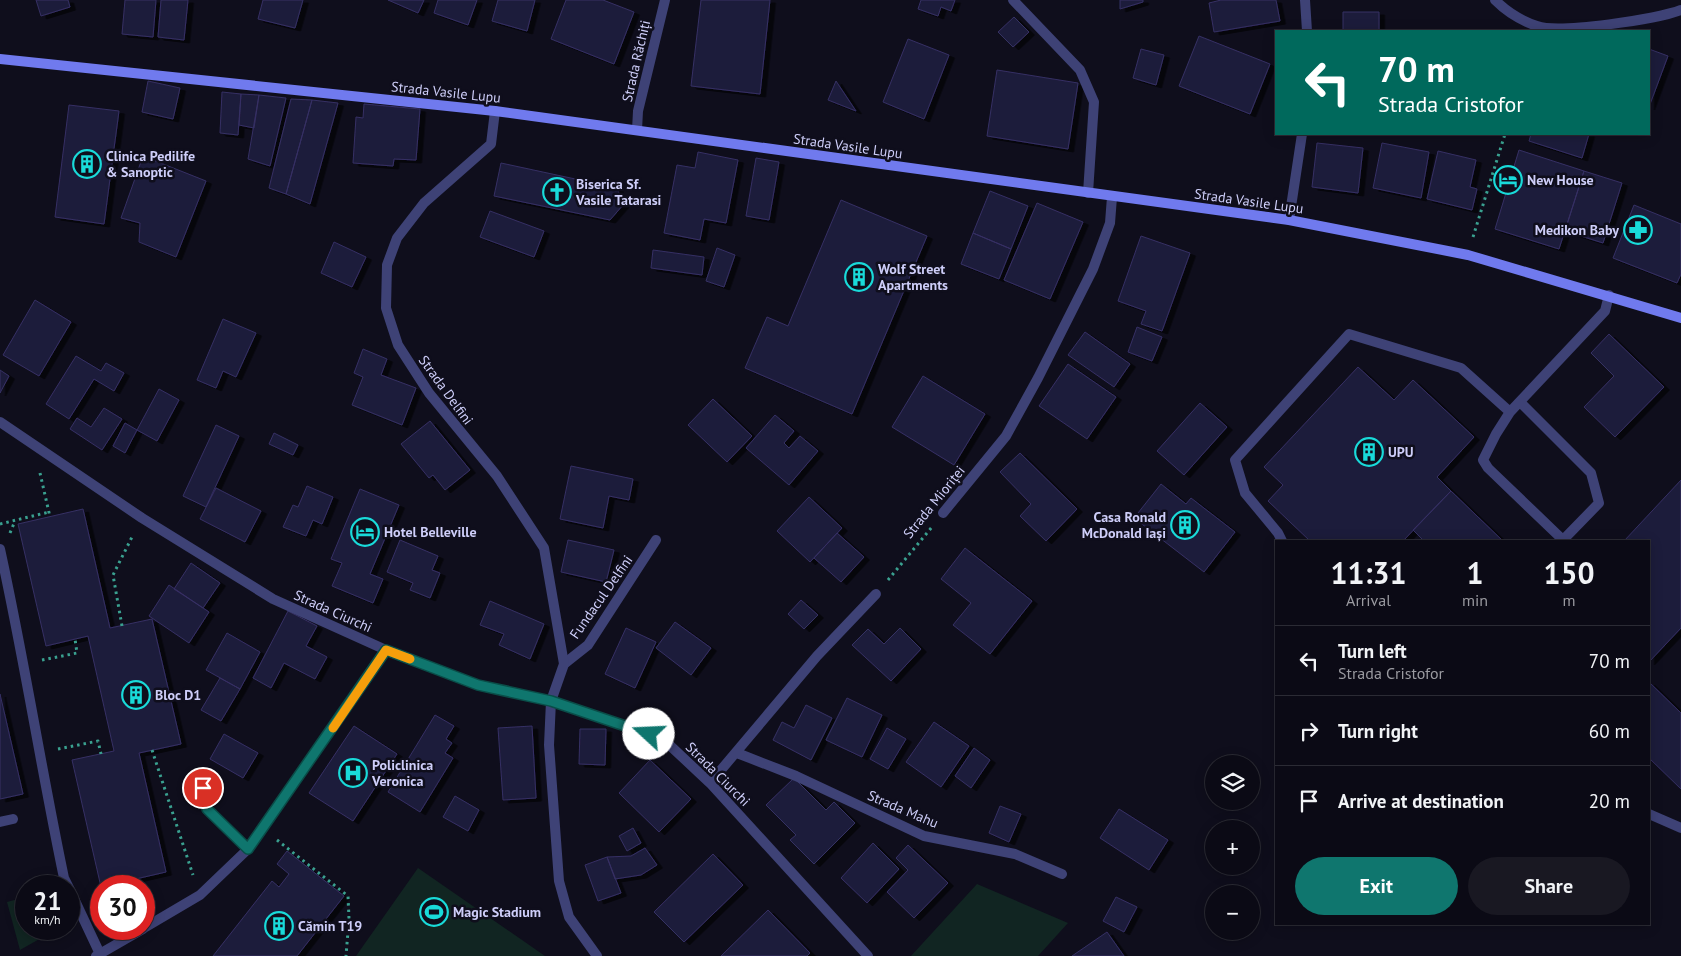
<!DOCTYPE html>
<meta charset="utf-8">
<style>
:root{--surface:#0b0a15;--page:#191822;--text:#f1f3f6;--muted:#9a9aa0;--line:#2b2b34;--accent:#0f766e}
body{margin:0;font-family:"PT Sans",sans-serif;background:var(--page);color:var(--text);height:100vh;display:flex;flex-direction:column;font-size:19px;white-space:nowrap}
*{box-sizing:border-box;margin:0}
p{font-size:16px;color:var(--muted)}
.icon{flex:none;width:28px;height:28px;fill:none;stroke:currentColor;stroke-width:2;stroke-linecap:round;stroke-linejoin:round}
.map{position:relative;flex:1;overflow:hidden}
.sheet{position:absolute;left:1275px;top:540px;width:375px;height:385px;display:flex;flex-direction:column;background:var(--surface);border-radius:0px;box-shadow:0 2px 12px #0003,0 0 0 1px var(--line)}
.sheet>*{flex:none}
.guide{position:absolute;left:1275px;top:30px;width:375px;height:105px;border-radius:0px;box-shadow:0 2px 12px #0003,0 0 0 1px var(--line);background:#00695c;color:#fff;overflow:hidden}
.fabs{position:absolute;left:1205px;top:755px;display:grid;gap:10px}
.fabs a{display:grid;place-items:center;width:55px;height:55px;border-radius:50%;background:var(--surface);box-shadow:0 2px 12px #0003,0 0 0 1px var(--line);font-size:25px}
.speed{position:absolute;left:15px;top:875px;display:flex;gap:10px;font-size:25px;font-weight:700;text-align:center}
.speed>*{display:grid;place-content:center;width:65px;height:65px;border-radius:50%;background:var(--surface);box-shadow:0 2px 12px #0003,0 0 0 1px var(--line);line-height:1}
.speed small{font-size:12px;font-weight:400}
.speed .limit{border:8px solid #d22;background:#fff;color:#111}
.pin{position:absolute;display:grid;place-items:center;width:42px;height:42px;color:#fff;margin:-21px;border:2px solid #fff;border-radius:50%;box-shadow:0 1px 5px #0007}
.me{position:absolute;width:55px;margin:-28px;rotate:290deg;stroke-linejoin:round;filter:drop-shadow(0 0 4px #0008)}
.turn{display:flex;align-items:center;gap:18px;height:105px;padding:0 20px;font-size:22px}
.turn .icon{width:65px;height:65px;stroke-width:2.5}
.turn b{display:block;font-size:35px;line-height:42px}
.eta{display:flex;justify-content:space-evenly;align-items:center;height:85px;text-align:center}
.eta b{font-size:30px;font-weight:800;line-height:35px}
.button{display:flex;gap:10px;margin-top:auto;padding:10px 20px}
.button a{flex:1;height:58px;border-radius:30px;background:var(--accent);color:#fff;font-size:20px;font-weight:800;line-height:58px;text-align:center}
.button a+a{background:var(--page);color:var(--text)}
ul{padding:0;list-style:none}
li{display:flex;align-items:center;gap:15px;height:70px;padding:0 20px;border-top:1px solid var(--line)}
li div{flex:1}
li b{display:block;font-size:19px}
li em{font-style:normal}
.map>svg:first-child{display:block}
.green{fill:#112522}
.building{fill:#1f1c3b;stroke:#353064;filter:url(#shadow)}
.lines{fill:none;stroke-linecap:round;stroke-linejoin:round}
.path{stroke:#3aa190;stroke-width:3;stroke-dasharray:2.5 4;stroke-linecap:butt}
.service{stroke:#3e4276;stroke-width:10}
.minor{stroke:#3e4276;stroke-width:10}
.secondary{stroke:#707aee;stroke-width:10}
.route-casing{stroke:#0a4d48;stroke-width:12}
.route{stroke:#0f766e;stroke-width:9}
.slow{stroke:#f59e0b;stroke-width:9}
.labels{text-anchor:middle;stroke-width:5;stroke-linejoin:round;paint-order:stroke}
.street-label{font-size:14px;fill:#cecef9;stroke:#0f0e1c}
.poi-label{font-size:14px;font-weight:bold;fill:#cecef9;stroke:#0f0e1c;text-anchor:start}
</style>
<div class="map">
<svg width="1681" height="956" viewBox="0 0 1681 956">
<defs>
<filter id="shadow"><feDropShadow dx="5.5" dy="3" stdDeviation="0" flood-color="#0009"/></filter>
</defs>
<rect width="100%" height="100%" fill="#0f0e1c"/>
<path class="green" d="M418,868L545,956H356Z
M977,884L1068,923L1038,956H911Z
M26,897V929H57L20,950L7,902Z"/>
<path class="building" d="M36,0H68L70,7L41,16Z
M125,0H156L153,37L122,34Z
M161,0H188L184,40L158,37Z
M263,0H303L295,28L258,19Z
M388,0H424L418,13Z
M438,0H477L468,25L434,13Z
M498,0H535L527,31L492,21Z
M566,0H603L634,12L614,64L551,39Z
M701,0H770L760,94L691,86Z
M921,0H955L951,11L941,7L938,16L918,9Z
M1120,0H1143V2L1120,9Z
M1276,0L1280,21L1214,32L1209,3L1221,0Z
M1343,12H1379V31H1343Z
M1014,17L1029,32L1013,47L998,32Z
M1199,36L1270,64L1250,114L1179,86Z
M908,39L949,55L924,119L883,102Z
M1141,49L1164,55L1156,85L1133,78Z
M1649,49L1668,56L1649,107Z
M997,70L1078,83L1068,149L987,136Z
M148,81L180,88L173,119L142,112Z
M836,81L856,111L828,100Z
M222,92L241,94L238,135L220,133Z
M241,94L259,95L254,128L239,125Z
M259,95L286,98L270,166L248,159Z
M291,99L312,100L286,194L269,188Z
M312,100L338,103L310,204L286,194Z
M364,104L420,109L416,160L394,159L393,166L353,163L356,117L363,118Z
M69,105L119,111L104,224L55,217Z
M1531,134H1589L1582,158L1529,141Z
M1317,143L1363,148L1358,193L1312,187Z
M1382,143L1429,152L1421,198L1373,188Z
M1519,150L1584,171L1559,249L1495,229Z
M1438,151L1476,160L1470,187L1477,189L1472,210L1427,199Z
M698,152L738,160L726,223L704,219L700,240L664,233L677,165L695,168Z
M143,156L206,181L176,257L139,242L140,223L121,218Z
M756,158L779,162L769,220L746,216Z
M501,163L617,188L623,205L610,220L494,196Z
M1584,171L1622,183L1603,243L1565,231Z
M990,191L1028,206L1011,249L973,233Z
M841,200L927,236L852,414L745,368L767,317L788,326Z
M1037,203L1083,222L1050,299L1004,280Z
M1634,205L1681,224V274L1677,283L1613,258Z
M490,211L544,231L534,257L480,237Z
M973,233L1011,249L999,279L961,264Z
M1141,236L1190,253L1162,331L1141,324L1146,311L1118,301Z
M334,242L366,257L352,287L321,273Z
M717,248L735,255L724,287L706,281Z
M653,250L704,257L702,275L651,268Z
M35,300L71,322L39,376L3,355Z
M223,319L256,333L236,377L223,371L216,388L197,380Z
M1137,327L1162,337L1152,361L1128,352Z
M1085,332L1130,364L1114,387L1068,355Z
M1609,334L1664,387L1615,437L1584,407L1614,376L1591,353Z
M363,349L387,359L381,375L416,388L402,425L352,405L363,377L354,373Z
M76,356L101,371L106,363L124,373L114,391L94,379L69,419L46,404Z
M1068,364L1116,397L1087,439L1039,406Z
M1358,367L1394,400L1413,380L1474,437L1437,477L1451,491L1403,541H1310L1268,501L1283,485L1264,467Z
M0,370L9,376L0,393Z
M923,376L985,414L954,465L892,427Z
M159,389L179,400L157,441L137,430Z
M713,399L752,436L727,462L688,425Z
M1200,403L1227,427L1184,475L1157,451Z
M104,408L122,419L102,450L70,429L77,418L91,427Z
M775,415L794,431L784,443L789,448L800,436L818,451L789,485L746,448Z
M430,421L470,470L445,490L433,475L429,478L401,444Z
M125,423L137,430L125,453L113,446Z
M216,425L239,436L206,507L183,496Z
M274,433L298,445L293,455L269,444Z
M1020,453L1077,509L1046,541L1020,516L1031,504L1000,472Z
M571,466L633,479L629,500L609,496L603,528L560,519Z
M1681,480V628L1649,662V541H1624Z
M1161,484L1186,504L1191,498L1235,532L1204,572L1134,518Z
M307,486L333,497L322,524L313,520L306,536L283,527L293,505L298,507Z
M216,488L261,511L245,542L200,519Z
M360,489L399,505L370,574L383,579L373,603L332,586L342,563L331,559Z
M1451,491L1503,541H1424L1413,530Z
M809,497L842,528L810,562L777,531Z
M83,509L110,628L152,619L181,744L139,753L166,872L101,887L72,760L114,751L88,636L46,646L18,524Z
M837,533L864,557L841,582L814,558Z
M400,540L438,556L432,570L440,573L430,598L410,590L413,583L387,572Z
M568,540L614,550L606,582L561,572Z
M965,548L1032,601L990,654L953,625L971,603L941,579Z
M191,563L220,583L203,608L174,589Z
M169,585L209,612L189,643L149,616Z
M801,600L818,615L804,629L788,614Z
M490,601L544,624L530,659L499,645L504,634L480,625Z
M288,611L317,626L306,646L327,657L315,679L284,663L271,688L253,678Z
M675,622L711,648L691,675L656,648Z
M626,628L656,642L635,688L605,674Z
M900,628L921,649L891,681L852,645L868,629L884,644Z
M227,633L260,652L240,689L206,670Z
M220,678L240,689L221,721L201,710Z
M1649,682L1681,713V789L1649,758Z
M0,694L23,794L0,799Z
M847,698L882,715L862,757L826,740Z
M806,705L832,718L811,760L773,740L782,722L794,728Z
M435,715L454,726L446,739L452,743L445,753L453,758L420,812L388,792Z
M934,722L969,746L941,787L906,762Z
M354,726L397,754L353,821L309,793Z
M532,726L536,798L503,800L498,728Z
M887,728L906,739L888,769L870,759Z
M580,729H606L605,765L579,764Z
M224,734L258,753L243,778L210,759Z
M974,748L990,760L971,788L955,776Z
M650,760L691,799L659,832L619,793Z
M794,778L826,810L834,802L855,823L814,864L790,840L796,835L766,805Z
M455,796L479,810L468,831L443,817Z
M1000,806L1021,814L1009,842L989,833Z
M1119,809L1168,840L1149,870L1100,838Z
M633,828L641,843L627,851L619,836Z
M873,843L899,869L867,903L841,878Z
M908,845L948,883L914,918L887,892L908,870L896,858Z
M645,848L657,865L641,875L615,879L607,857L631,856Z
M287,851L344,896L297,956H213L272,881L279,887L289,874L277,864Z
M713,854L743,885L684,942L654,912Z
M607,857L621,893L598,901L585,865Z
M1116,897L1137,907L1124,932L1103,921Z
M768,910L810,953L807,956H721Z
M1107,932L1124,956H1072Z"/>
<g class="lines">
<path class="path" d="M1473,237L1505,134
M40,473L50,517
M0,524L49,512
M10,533L15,521
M888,580L932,527
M122,626L113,575L133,535
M42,660L77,653L75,639
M58,749L98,741L101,754
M152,750L193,875
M277,840L348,896L349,919L346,956
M132,879L135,886"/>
<path class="service" d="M1521,403L1591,473L1599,503L1563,540L1488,468L1483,460L1496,434L1510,412L1605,311L1609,295
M1282,541L1278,533L1245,493L1235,460L1349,334L1461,368L1510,412
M0,549C24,658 41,768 64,878L68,886
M564,664L588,645L656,540
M203,788L207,809L248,849
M1649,814L1681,828
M0,822L13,819
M69,888L100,954"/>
<path class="minor" d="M1013,0L1080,70L1094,102L1088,193
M1305,0L1307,31
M1495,0C1506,11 1522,21 1537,26C1559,34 1659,19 1681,10
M495,111L491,144L424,203L397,238L387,265L386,308L398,345L429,393L497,476L544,548L564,664L551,701L549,745L559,881L569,917L597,956
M637,130L638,111L665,0
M1289,220L1302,134
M0,422L142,518L273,599L386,650L478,685L551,701L663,739L710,783L868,956
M943,513L1006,436L1038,378L1093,269L1110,223L1112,197
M737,753L796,776L924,836L1015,854L1062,874
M710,783L817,656L876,594
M144,928L200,895L248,849L386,650
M96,956L143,929"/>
<path class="secondary" d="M0,59L495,111L1289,220L1468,255L1681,318"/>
</g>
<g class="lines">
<defs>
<path id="route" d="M203,788L207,809L248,849L386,650L478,685L551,701L649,734"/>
</defs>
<use href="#route" class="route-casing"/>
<use href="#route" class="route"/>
<path class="slow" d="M333,728L386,650L410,659"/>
</g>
<defs>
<symbol id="building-ring" viewBox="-11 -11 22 22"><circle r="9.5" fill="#0f0e1c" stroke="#19dad9" stroke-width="1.5"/><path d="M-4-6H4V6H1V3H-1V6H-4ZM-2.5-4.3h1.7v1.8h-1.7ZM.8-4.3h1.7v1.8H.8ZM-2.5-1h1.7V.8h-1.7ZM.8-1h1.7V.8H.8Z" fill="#19dad9"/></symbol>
<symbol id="hotel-ring" viewBox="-11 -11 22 22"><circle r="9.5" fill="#0f0e1c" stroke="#19dad9" stroke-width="1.5"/><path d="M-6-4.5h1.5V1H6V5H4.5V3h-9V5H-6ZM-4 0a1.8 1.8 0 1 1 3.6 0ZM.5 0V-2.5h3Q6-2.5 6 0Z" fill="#19dad9"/></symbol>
<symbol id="church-ring" viewBox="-11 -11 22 22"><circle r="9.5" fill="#0f0e1c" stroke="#19dad9" stroke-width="1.5"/><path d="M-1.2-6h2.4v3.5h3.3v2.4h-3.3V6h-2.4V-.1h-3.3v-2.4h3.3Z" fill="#19dad9"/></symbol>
<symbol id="pharmacy-ring" viewBox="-11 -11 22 22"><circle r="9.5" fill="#0f0e1c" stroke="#19dad9" stroke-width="1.5"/><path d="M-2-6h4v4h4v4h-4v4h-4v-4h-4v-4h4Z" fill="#19dad9"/></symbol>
<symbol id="hospital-ring" viewBox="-11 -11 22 22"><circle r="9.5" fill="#0f0e1c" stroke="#19dad9" stroke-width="1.5"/><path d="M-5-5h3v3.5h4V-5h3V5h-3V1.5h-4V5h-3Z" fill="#19dad9"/></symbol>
<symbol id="stadium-ring" viewBox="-11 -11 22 22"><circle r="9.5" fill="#0f0e1c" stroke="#19dad9" stroke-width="1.5"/><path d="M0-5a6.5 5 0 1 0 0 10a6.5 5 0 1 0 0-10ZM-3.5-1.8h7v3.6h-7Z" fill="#19dad9"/></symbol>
</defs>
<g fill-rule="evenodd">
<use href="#building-ring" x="71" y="148" width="32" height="32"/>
<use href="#hotel-ring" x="1492" y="164" width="32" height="32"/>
<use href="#church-ring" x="541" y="176" width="32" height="32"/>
<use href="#pharmacy-ring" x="1622" y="214" width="32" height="32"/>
<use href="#building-ring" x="843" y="261" width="32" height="32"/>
<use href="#building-ring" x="1353" y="436" width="32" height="32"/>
<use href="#building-ring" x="1169" y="509" width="32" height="32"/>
<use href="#hotel-ring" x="349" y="516" width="32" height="32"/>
<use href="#building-ring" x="120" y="679" width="32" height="32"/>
<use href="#hospital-ring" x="337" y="757" width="32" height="32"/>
<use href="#stadium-ring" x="418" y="896" width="32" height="32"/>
<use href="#building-ring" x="263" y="910" width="32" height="32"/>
</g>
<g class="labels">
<g class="street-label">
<text transform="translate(636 61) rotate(-77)" y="5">Strada Răchiți</text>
<text transform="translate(446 92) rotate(6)" y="5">Strada Vasile Lupu</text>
<text transform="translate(848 146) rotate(8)" y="5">Strada Vasile Lupu</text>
<text transform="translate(1249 201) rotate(8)" y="5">Strada Vasile Lupu</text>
<text transform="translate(446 390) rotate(54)" y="5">Strada Delfini</text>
<text transform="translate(934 502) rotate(-51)" y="5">Strada Mioriței</text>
<text transform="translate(601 597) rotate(-55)" y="5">Fundacul Delfini</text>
<text transform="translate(333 611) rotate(24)" y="5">Strada Ciurchi</text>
<text transform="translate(718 774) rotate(45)" y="5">Strada Ciurchi</text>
<text transform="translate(903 809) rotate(23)" y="5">Strada Mahu</text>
</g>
<g class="poi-label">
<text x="106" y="161">Clinica Pedilife<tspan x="106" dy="16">&amp; Sanoptic</tspan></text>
<text x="1527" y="185">New House</text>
<text x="576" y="189">Biserica Sf.<tspan x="576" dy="16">Vasile Tatarasi</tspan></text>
<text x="1619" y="235" text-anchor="end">Medikon Baby</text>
<text x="878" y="274">Wolf Street<tspan x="878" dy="16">Apartments</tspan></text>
<text x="1388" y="457">UPU</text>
<text x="1166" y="522" text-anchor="end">Casa Ronald<tspan x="1166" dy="16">McDonald Iași</tspan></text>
<text x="384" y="537">Hotel Belleville</text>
<text x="155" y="700">Bloc D1</text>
<text x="372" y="770">Policlinica<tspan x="372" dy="16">Veronica</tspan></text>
<text x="453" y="917">Magic Stadium</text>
<text x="298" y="931">Cămin T19</text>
</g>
</g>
</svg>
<div class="fabs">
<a><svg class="icon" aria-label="layers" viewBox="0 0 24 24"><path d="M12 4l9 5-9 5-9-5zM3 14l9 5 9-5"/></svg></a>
<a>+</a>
<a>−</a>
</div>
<div class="speed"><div>21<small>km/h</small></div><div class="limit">30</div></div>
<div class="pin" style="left:203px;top:788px;background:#d93025"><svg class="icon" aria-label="arrive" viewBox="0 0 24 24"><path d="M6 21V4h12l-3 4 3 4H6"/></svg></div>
<svg class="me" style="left:649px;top:734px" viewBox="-20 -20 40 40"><circle r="19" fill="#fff"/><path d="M0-13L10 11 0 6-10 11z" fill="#0f766e"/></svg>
<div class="guide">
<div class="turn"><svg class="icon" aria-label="left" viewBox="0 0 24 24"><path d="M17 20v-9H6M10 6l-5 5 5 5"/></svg><div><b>70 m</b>Strada Cristofor</div></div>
</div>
<section class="sheet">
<div class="eta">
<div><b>11:31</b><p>Arrival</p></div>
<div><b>1</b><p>min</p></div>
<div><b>150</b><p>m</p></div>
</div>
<ul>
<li><svg class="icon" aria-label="left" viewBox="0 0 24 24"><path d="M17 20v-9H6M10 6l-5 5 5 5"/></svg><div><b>Turn left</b><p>Strada Cristofor</p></div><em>70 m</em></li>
<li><svg class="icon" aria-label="right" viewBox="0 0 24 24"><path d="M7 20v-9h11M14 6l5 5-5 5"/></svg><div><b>Turn right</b></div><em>60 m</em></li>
<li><svg class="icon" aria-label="arrive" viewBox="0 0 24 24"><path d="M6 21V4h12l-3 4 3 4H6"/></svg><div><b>Arrive at destination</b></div><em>20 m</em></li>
</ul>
<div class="button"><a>Exit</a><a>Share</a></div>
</section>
</div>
